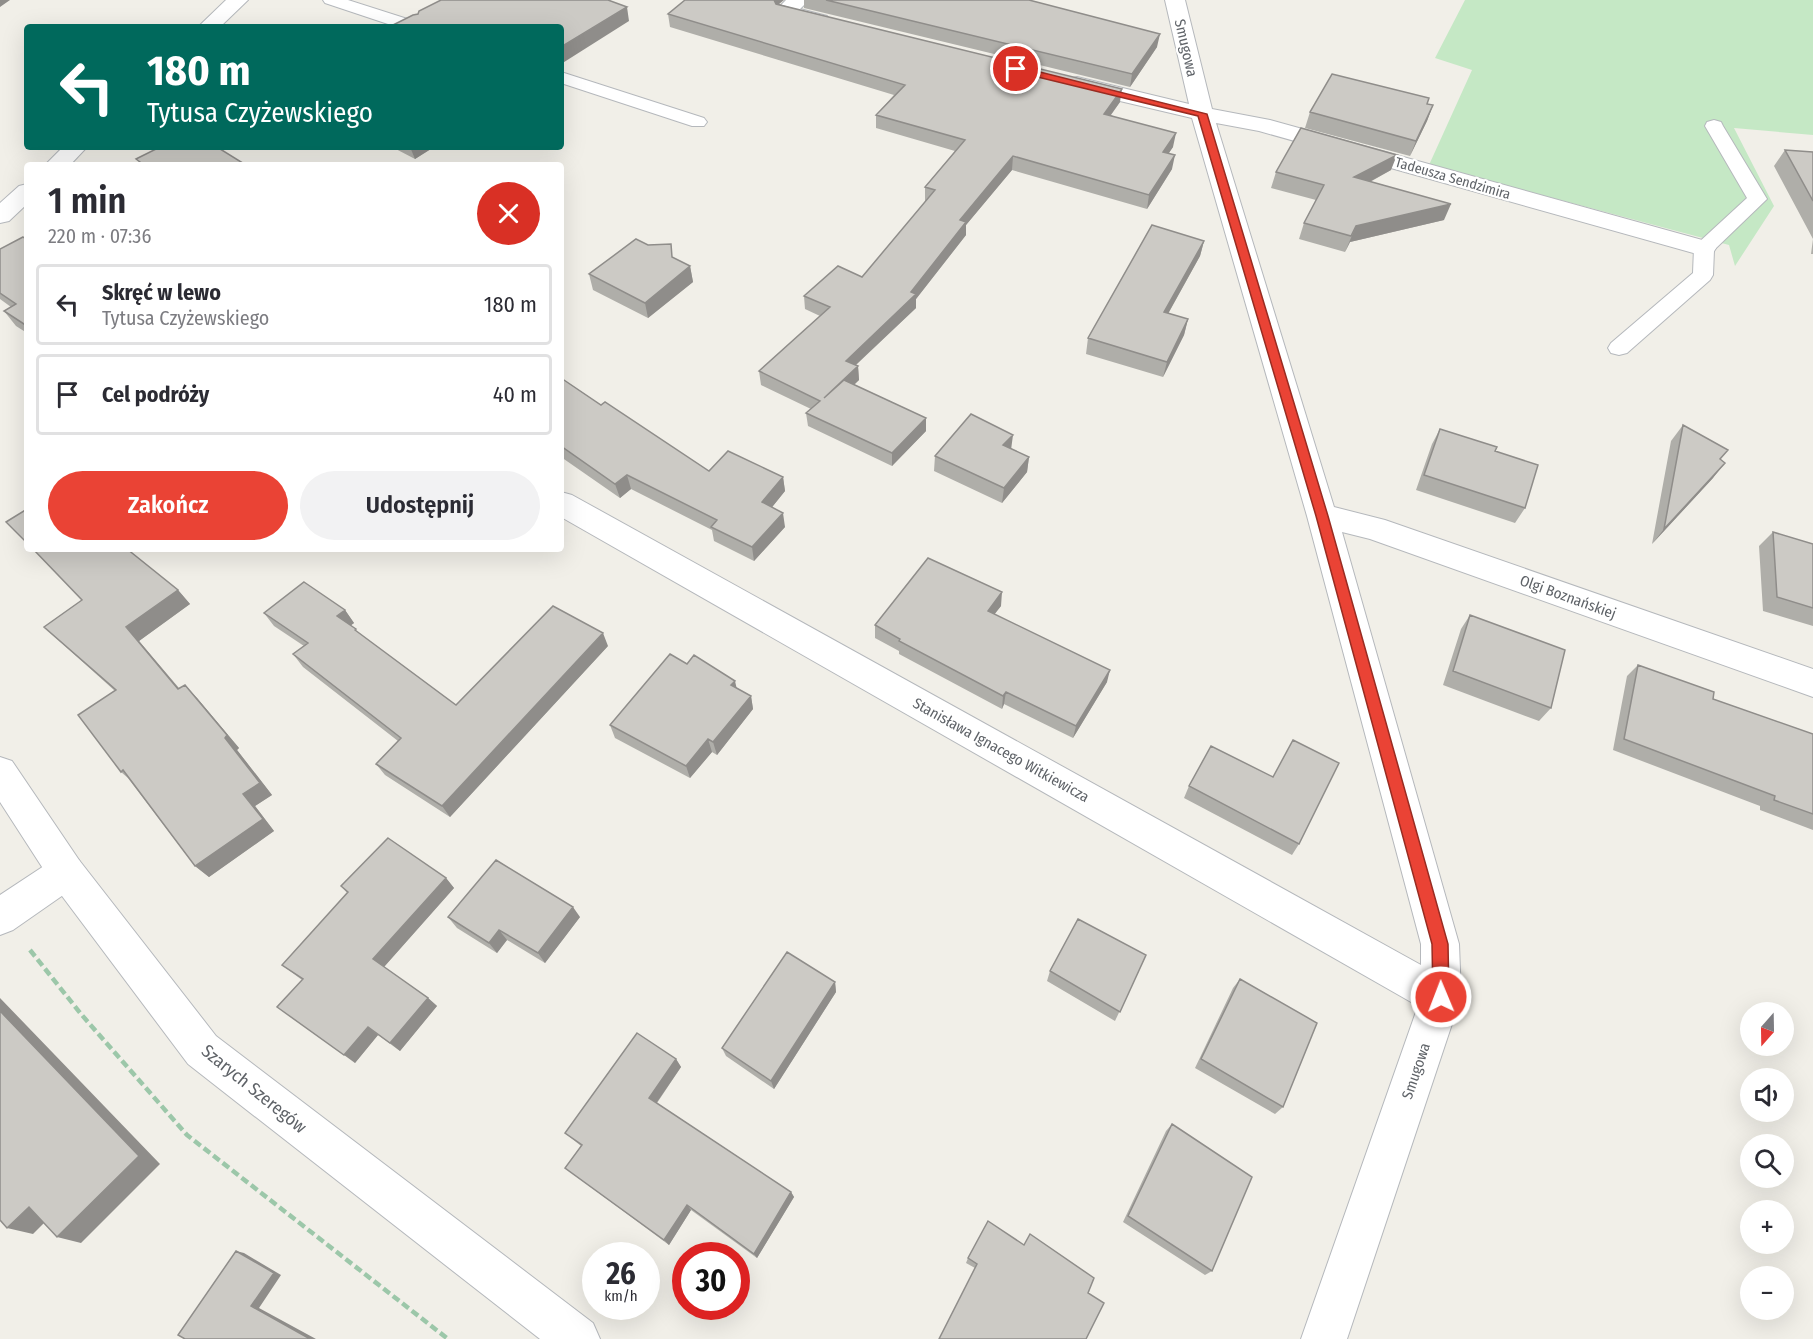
<!DOCTYPE html>
<html lang="pl">
<meta charset="utf-8">
<style>
:root{--surface:#fff;--page:#f2f2f3;--text:#2b2b33;--muted:#7c7c81;--line:#e1e1e2;--accent:#ea4335}
body{margin:0;font-family:"Fira Sans Condensed",sans-serif;background:var(--page);color:var(--text);height:100vh;display:flex;flex-direction:column;font-size:22px;white-space:nowrap}
*{box-sizing:border-box;margin:0}
p{font-size:20px;color:var(--muted)}
.icon{flex:none;width:33px;height:33px;fill:none;stroke:currentColor;stroke-width:2;stroke-linecap:round;stroke-linejoin:round}
.map{position:relative;flex:1;overflow:hidden}
.side{position:absolute;left:24px;top:162px;width:540px;height:390px;display:flex;flex-direction:column;background:var(--surface);border-radius:6px;box-shadow:0 6px 24px #0002}
.side>*{flex:none}
.banner{position:absolute;left:24px;top:24px;width:540px;height:126px;border-radius:6px;box-shadow:0 6px 24px #0002;background:#00695c;color:#fff;overflow:hidden}
.needle{width:39px;rotate:200deg}
.controls{position:absolute;left:1740px;top:1002px;display:grid;gap:12px}
.controls a{display:grid;place-items:center;width:54px;height:54px;border-radius:50%;background:var(--surface);box-shadow:0 6px 24px #0002;font-size:30px}
.speed{position:absolute;left:582px;top:1242px;display:flex;gap:12px;font-size:30px;font-weight:700;text-align:center}
.speed>*{display:grid;place-content:center;width:78px;height:78px;border-radius:50%;background:var(--surface);box-shadow:0 6px 24px #0002;line-height:1}
.speed small{font-size:15px;font-weight:400}
.speed .limit{border:9px solid #d22;background:#fff;color:#111}
.pin{position:absolute;display:grid;place-items:center;width:51px;height:51px;color:#fff;margin:-26px;border:3px solid #fff;border-radius:50%;box-shadow:0 2px 6px #0007}
.me{position:absolute;width:66px;margin:-33px;rotate:359deg;stroke-linejoin:round;filter:drop-shadow(0 0 4px #0008)}
.turn{display:flex;align-items:center;gap:21px;height:126px;padding:0 24px;font-size:27px}
.turn .icon{width:78px;height:78px;stroke-width:2.5}
.turn b{display:block;font-size:42px;line-height:51px}
.round{display:grid;place-items:center;flex:none;width:63px;height:63px;border-radius:32px;background:var(--page)}
.overview{display:flex;align-items:center;justify-content:space-between;height:102px;padding:0 24px}
h1{font-size:36px;font-weight:600;line-height:45px}
.action{display:flex;gap:12px;margin-top:auto;padding:12px 24px}
.action a{flex:1;height:69px;border-radius:36px;background:var(--accent);color:#fff;font-size:24px;font-weight:600;line-height:69px;text-align:center}
.action a+a{background:var(--page);color:var(--text)}
ul{padding:0;list-style:none}
li{display:flex;align-items:center;gap:18px;height:81px;margin:0 12px 9px;padding:0 12px;border:3px solid var(--line);border-radius:6px}
li div{flex:1}
li b{display:block;font-size:22px}
li em{font-style:normal}
.map>svg:first-child{display:block}
.green{fill:#c5e8c5}
.lines{fill:none;stroke-linecap:round;stroke-linejoin:round}
.service-casing{stroke:#b5b8bc;stroke-width:2}
.minor-casing{stroke:#b5b8bc;stroke-width:2}
.tertiary-casing{stroke:#b5b8bc;stroke-width:2}
.path{stroke:#9cc7a9;stroke-width:4.5;stroke-dasharray:8 4;stroke-linecap:butt}
.service{fill:#fff;fill-rule:evenodd}
.minor{fill:#fff;fill-rule:evenodd}
.tertiary{fill:#fff;fill-rule:evenodd}
.wall{fill:#afaea9}
.shaded-wall{fill:#8f8d8a}
.building{fill:#cccac5;stroke:#8f8d8a;stroke-width:1.5}
.route{fill:#ea4335;stroke:#982c22;stroke-width:1.5}
.labels{text-anchor:middle;stroke-width:4.5;stroke-linejoin:round;paint-order:stroke}
.far-street-label{font-size:14px;fill:#5f6368;stroke:#fff}
.street-label{font-size:15px;fill:#5f6368;stroke:#fff}
.near-street-label{font-size:18px;fill:#5f6368;stroke:#fff}
</style>
<div class="map">
<svg width="1813" height="1339" viewBox="0 0 1813 1339">
<rect width="100%" height="100%" fill="#f1efe8"/>
<path class="green" d="M1465,0H1813V135L1734,128L1774,206L1735,266L1729,245L1429,165L1472,70L1435,58Z"/>
<g class="lines">
<defs>
<path id="service" d="M323,0H348L420,23L422,27H397L325,3Z
M561,72L704,118L707,122L704,126H692L561,83Z
M1714,120L1721,122L1723,126L1767,199L1714,250L1713,275L1710,280L1627,353L1619,355L1611,353L1608,348L1611,343L1693,273L1694,248L1697,244L1747,198L1705,126L1707,122Z"/>
<path id="minor" d="M226,0H248L220,27H198Z
M786,0H809L800,9L827,16L830,20L827,24L820,26L778,15L775,11Z
M1165,0H1185L1212,109L1270,120L1713,243L1716,248L1713,253L1704,256L1259,131L1216,123L1334,507L1385,520L1813,669V697L1370,539L1342,532L1459,944L1461,997L1347,1339H1301L1418,1006L561,517V492L572,495L1421,965V944L1307,516L1192,118L1069,89L1066,84L1069,79L1077,77L1189,104Z
M63,147H87L70,165H45Z
M27,184V204L9,221L0,223V203L19,186Z
M66,855L79,860L84,872L79,884L13,930L0,935V895L53,860Z"/>
<path id="tertiary" d="M0,757L12,761L79,860L216,1036L593,1323L600,1339H540L188,1064L53,884L0,802Z"/>
</defs>
<use href="#service" class="service-casing"/>
<use href="#minor" class="minor-casing"/>
<use href="#tertiary" class="tertiary-casing"/>
<path class="path" d="M30,950L81,1014L187,1135L448,1339"/>
<use href="#service" class="service"/>
<use href="#minor" class="minor"/>
<use href="#tertiary" class="tertiary"/>
</g>
<path class="wall" d="M804,0H1029L1157,47L1130,87L804,8Z
M779,4L1120,102L1111,115L1173,147L1168,154L1172,169L1147,209L1012,170L966,225V235L916,299V308L856,365L858,366L859,380L854,385L926,418V431L892,466L808,426L806,413L811,409L761,385L759,371L820,316L805,309L804,296L862,277L926,201H925V187L955,151L876,128V115L894,95L670,27L668,14Z
M1427,104L1433,105L1427,121L1410,156L1305,128L1310,112Z
M392,147H434L415,159Z
M1785,150L1813,152V239L1774,166Z
M1391,170L1370,182L1444,220L1350,242L1345,252L1299,239L1304,223L1316,200L1271,188L1276,172Z
M1813,239V254H1811Z
M27,240V333L16,326L4,311L11,307L0,299V249Z
M1204,241L1200,256L1168,314L1188,319L1184,335L1163,377L1086,354L1088,338Z
M674,258L690,266L693,282L648,318L593,290L589,274Z
M561,378L601,405L709,471L783,477L785,491L772,507L785,527L754,561L714,541L712,530L631,489L620,498L561,457Z
M1683,425L1720,460L1713,478L1652,544L1671,441Z
M1440,429L1495,451L1525,508L1515,523L1416,490L1432,444Z
M1011,449L1029,457L1027,472L1002,503L934,471L935,456Z
M1773,532L1813,544V626L1763,611L1759,546Z
M178,590L190,604L139,641L179,688L197,698L239,748L237,750L272,795L255,806L274,831L209,877L195,866L128,778L121,772L115,691L44,627L82,600Z
M1001,606L994,614L1107,682L1073,738L1004,704L1002,709L899,654V651L875,638V625Z
M345,610L354,623L351,625L359,634L456,705L608,646L450,817L385,775L376,764L398,741L303,667L293,654L304,646L274,626L264,613Z
M1470,615L1551,708L1539,721L1443,685L1461,629Z
M1638,665L1713,699L1813,734V830L1760,810V806L1613,750L1627,676Z
M736,688L751,696L753,709L717,755L712,752L690,778L615,738L610,725Z
M1273,777L1299,844L1292,855L1184,798L1189,786Z
M446,878L454,888L384,967L428,998L437,1006L400,1051L378,1035L355,1063L302,980L282,965L347,893L341,886Z
M448,917H580L545,963L507,940L497,953L457,928Z
M1146,955L1115,1021L1047,981L1050,971Z
M1240,979L1283,1107L1275,1114L1195,1068L1233,988Z
M835,982L836,992L774,1089L726,1056L722,1048Z
M676,1059L681,1067L657,1103L791,1192L794,1197L757,1258L691,1210L669,1245L565,1168L581,1146L565,1133Z
M1172,1124L1212,1271L1205,1275L1123,1222L1166,1131Z
M1024,1245L1094,1278L975,1268L966,1263L968,1258Z"/>
<path class="shaded-wall" d="M0,0H10L0,7Z
M773,0H784L773,9Z
M627,7L629,21L561,64V47Z
M1160,34L1157,47L1130,87L1132,74Z
M1122,89L1120,102L1102,127L1104,114Z
M1433,105L1427,121L1410,156L1416,141Z
M1176,133L1173,147L1160,166L1163,152Z
M410,147H434L415,159Z
M1175,155L1172,169L1147,209L1149,195Z
M1397,155L1391,170L1349,193L1354,177Z
M1013,156L1012,170L966,225V235L916,299V308L846,374V361L911,292L960,220Z
M1451,204L1444,220L1350,242L1345,252L1356,226Z
M1204,241L1200,256L1160,328L1164,312Z
M690,266L693,282L648,318L645,303Z
M1188,319L1184,335L1163,377L1167,362Z
M858,366L859,380L825,411L824,398Z
M926,418V431L892,466V453Z
M1013,435L1011,450L1003,445Z
M1029,457L1027,472L1002,503L1004,488Z
M1725,463L1713,478L1652,544L1664,529Z
M627,475L631,489L620,498L615,484Z
M783,477L785,491L765,516L762,502Z
M783,513L785,527L754,561L752,547Z
M178,590L190,604L139,641L190,702L178,689L126,627Z
M1002,592L1001,606L987,624L988,611Z
M345,610L354,623L346,629L337,616Z
M603,633L608,646L450,817L442,806Z
M1110,670L1107,682L1073,738L1076,726Z
M735,681L738,694L731,685Z
M185,685L197,698L239,748L237,750L272,795L255,806L274,831L209,877L195,866L243,794L225,738Z
M1006,692L1004,704L1002,709L1003,696Z
M751,696L753,709L717,755L713,742Z
M708,739L712,752L690,778L686,766Z
M446,878L454,888L383,968L373,959Z
M573,907L580,917L545,963L538,953Z
M499,930L507,940L497,953L489,943Z
M835,982L836,992L774,1089L771,1081Z
M0,998L160,1164L81,1243L57,1237L0,1011Z
M428,998L437,1006L400,1051L390,1043Z
M368,1027L378,1035L355,1063L344,1055Z
M676,1059L681,1067L655,1105L649,1098Z
M791,1192L794,1197L757,1258L754,1254Z
M687,1205L691,1210L669,1245L664,1240Z
M29,1207L54,1213L33,1234L7,1228Z
M236,1251L244,1253L281,1275L259,1308L316,1339H310L251,1306Z"/>
<path class="building" d="M441,0H608L627,7L561,47V27H389L413,15L418,14L419,11Z
M685,0H774L776,4L1122,89L1104,114L1176,133L1163,152L1175,155L1149,195L1013,156L960,220L966,222L911,292L916,294L846,361L858,366L824,398L844,380L926,418L892,453L806,413L820,401L759,371L830,307L804,296L838,266L862,277L935,190L925,187L965,140L876,115L905,85L668,14Z
M826,0H1029L1160,34L1132,74Z
M1332,74L1429,98L1427,104L1433,105L1416,141L1310,112Z
M1301,128L1397,155L1354,177L1451,204L1356,226L1351,236L1304,223L1324,185L1276,172Z
M160,147H217L246,165H144L136,159Z
M1785,150L1813,152V201Z
M1152,225L1204,241L1164,312L1188,319L1167,362L1088,338Z
M23,237L27,240V326L4,311L16,304L0,293V249Z
M636,239L648,245L671,244L672,257L690,266L645,303L589,274Z
M561,378L601,405L605,402L709,471L728,451L783,477L762,502L783,513L752,547L711,527L717,520L627,475L615,484L561,446Z
M971,414L1013,435L1003,445L1029,457L1004,488L935,456Z
M1683,425L1728,450L1720,459L1725,463L1664,529Z
M1440,429L1497,447L1495,451L1538,465L1525,508L1424,475Z
M27,509V543L6,522Z
M1773,532L1813,544V608L1777,597Z
M33,549H127L178,590L126,627L178,689L185,685L227,735L225,738L260,783L243,794L263,819L195,866L123,770L121,772L78,715L116,690L44,627L82,600Z
M928,558L1002,592L988,611L1110,670L1076,726L1006,692L1003,696L899,641L900,639L875,625Z
M304,582L345,610L337,616L356,629L355,630L456,705L553,606L603,633L442,806L376,764L401,738L293,654L308,643L264,613Z
M1470,615L1565,650L1551,708L1453,671Z
M670,654L687,664L694,655L735,681L731,685L751,696L713,742L708,739L686,766L610,725Z
M1638,665L1714,692L1713,699L1813,734V814L1774,800L1775,796L1624,739Z
M1293,740L1339,763L1299,844L1189,786L1211,746L1273,777Z
M388,838L446,878L373,959L428,998L390,1043L368,1027L344,1055L277,1007L303,979L282,965L348,892L341,886Z
M496,860L573,907L538,953L499,930L489,943L448,917Z
M1078,919L1146,955L1120,1012L1050,971Z
M787,952L835,982L771,1081L722,1048Z
M1240,979L1317,1023L1283,1107L1201,1059Z
M0,1011L139,1156L57,1237L29,1207L7,1228L0,1220Z
M637,1033L676,1059L649,1098L791,1192L754,1254L687,1205L664,1240L565,1168L582,1145L565,1133Z
M1172,1124L1252,1177L1212,1271L1128,1216Z
M988,1221L1024,1245L1030,1234L1094,1278L1088,1293L1104,1303L1086,1339H939L977,1264L968,1258Z
M236,1251L274,1273L251,1306L310,1339H185L178,1335Z"/>
<path class="route" d="M1016,66L1207,114L1328,516L1448,944L1449,997L1447,1003L1441,1005L1436,1003L1433,997L1432,944L1316,516L1198,116L1013,71V67Z"/>
<g class="labels">
<g class="far-street-label">
<text transform="translate(1453 178) rotate(16)" y="5">Tadeusza Sendzimira</text>
</g>
<g class="street-label">
<text transform="translate(1186 48) rotate(77)" y="5">Smugowa</text>
<text transform="translate(1568 597) rotate(20)" y="5">Olgi Boznańskiej</text>
<text transform="translate(1001 750) rotate(29)" y="5">Stanisława Ignacego Witkiewicza</text>
<text transform="translate(1416 1071) rotate(-71)" y="5">Smugowa</text>
</g>
<g class="near-street-label">
<text transform="translate(254 1089) rotate(39)" y="6">Szarych Szeregów</text>
</g>
</g>
</svg>
<div class="controls">
<a><svg class="needle" viewBox="-14 -14 28 28"><path d="M0-13l5 13h-10z" fill="#e53935"/><path d="M0 13l5-13h-10z" fill="#7c7c81"/></svg></a>
<a><svg class="icon" aria-label="sound" viewBox="0 0 24 24"><path d="M4 9h4l5-4v14l-5-4H4zM17 9q2 3 0 6"/></svg></a>
<a><svg class="icon" aria-label="search" viewBox="0 0 24 24"><circle cx="10" cy="10" r="6"/><path d="M15 15l6 6"/></svg></a>
<a>+</a>
<a>−</a>
</div>
<div class="speed"><div>26<small>km/h</small></div><div class="limit">30</div></div>
<div class="pin" style="left:1016px;top:69px;background:#d93025"><svg class="icon" aria-label="arrive" viewBox="0 0 24 24"><path d="M6 21V4h12l-3 4 3 4H6"/></svg></div>
<svg class="me" style="left:1441px;top:997px" viewBox="-20 -20 40 40"><circle r="17" fill="#ea4335" stroke="#fff" stroke-width="3"/><path d="M0-11L8 9 0 5-8 9z" fill="#fff"/></svg>
<div class="banner">
<div class="turn"><svg class="icon" aria-label="left" viewBox="0 0 24 24"><path d="M17 20v-9H6M10 6l-5 5 5 5"/></svg><div><b>180 m</b>Tytusa Czyżewskiego</div></div>
</div>
<section class="side">
<div class="overview"><div><h1>1 min</h1><p>220 m · 07:36</p></div><a class="round" style="background:#d93025;color:#fff"><svg class="icon" aria-label="close" viewBox="0 0 24 24"><path d="M6 6l12 12M18 6L6 18"/></svg></a></div>
<ul>
<li><svg class="icon" aria-label="left" viewBox="0 0 24 24"><path d="M17 20v-9H6M10 6l-5 5 5 5"/></svg><div><b>Skręć w lewo</b><p>Tytusa Czyżewskiego</p></div><em>180 m</em></li>
<li><svg class="icon" aria-label="arrive" viewBox="0 0 24 24"><path d="M6 21V4h12l-3 4 3 4H6"/></svg><div><b>Cel podróży</b></div><em>40 m</em></li>
</ul>
<div class="action"><a>Zakończ</a><a>Udostępnij</a></div>
</section>
</div>
